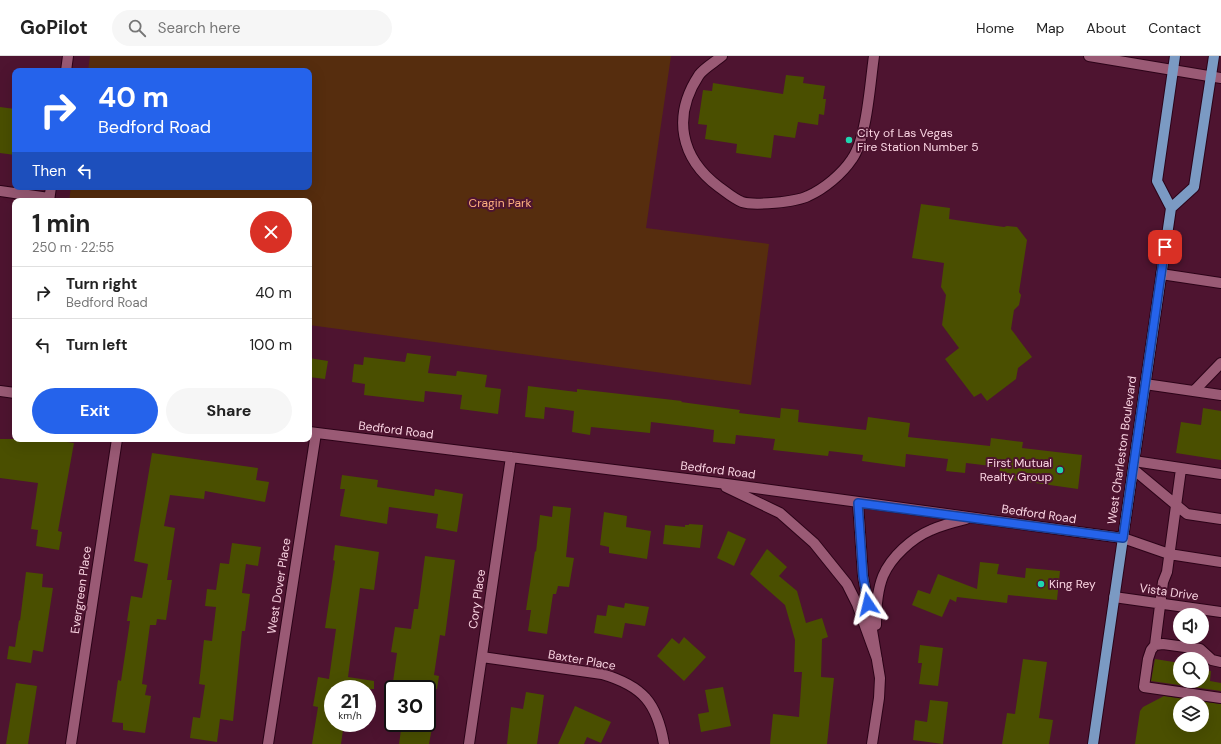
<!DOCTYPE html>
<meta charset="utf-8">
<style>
:root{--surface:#fff;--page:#f6f6f6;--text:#222;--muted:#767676;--line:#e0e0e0;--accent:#2563eb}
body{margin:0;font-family:"DM Sans",sans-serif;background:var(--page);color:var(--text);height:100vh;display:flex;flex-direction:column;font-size:15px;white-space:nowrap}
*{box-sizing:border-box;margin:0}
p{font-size:13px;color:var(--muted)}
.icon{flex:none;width:22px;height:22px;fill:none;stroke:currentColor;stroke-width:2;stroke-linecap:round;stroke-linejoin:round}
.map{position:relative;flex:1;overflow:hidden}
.panel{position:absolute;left:12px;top:142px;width:300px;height:244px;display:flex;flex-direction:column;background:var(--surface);border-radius:8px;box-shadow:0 4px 16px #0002}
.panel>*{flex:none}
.top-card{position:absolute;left:12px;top:12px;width:300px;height:122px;border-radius:8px;box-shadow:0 4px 16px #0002;background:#2563eb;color:#fff;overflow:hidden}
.fabs{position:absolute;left:1173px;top:552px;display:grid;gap:8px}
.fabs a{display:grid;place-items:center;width:36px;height:36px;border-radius:50%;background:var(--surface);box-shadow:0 4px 16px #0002;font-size:20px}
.speed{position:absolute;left:324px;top:624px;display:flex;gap:8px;font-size:20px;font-weight:700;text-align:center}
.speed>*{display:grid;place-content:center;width:52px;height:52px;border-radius:50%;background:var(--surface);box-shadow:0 4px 16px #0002;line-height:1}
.speed small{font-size:10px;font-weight:400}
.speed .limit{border:2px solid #111;border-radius:6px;background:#fff;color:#111}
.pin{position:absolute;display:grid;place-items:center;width:34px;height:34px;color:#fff;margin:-17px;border-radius:8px;box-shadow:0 2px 6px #0006}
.me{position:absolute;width:44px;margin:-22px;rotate:350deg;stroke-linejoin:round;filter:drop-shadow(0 0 3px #0008)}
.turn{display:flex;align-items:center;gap:14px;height:84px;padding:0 20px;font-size:18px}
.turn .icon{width:52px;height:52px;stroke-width:2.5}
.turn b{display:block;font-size:28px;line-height:34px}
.then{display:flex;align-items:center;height:38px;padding:0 20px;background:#0003;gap:8px;font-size:15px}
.round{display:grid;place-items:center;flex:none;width:42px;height:42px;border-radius:21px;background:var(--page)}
.summary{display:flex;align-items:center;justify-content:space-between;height:68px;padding:0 20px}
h1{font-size:24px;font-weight:700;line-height:30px}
.action{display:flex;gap:8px;margin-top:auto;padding:8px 20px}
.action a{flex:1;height:46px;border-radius:24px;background:var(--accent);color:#fff;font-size:16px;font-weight:700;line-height:46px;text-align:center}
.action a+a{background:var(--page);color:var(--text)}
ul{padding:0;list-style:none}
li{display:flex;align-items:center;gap:12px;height:52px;padding:0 20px;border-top:1px solid var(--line)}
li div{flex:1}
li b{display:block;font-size:15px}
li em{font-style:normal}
header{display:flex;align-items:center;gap:24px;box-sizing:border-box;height:56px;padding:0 20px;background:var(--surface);border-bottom:1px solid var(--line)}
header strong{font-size:19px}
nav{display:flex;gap:22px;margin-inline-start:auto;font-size:14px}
.search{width:280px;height:36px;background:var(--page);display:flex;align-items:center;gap:10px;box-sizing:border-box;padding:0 14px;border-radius:22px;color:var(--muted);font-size:15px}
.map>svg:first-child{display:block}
.green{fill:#562d0e}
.building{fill:#4a4f00;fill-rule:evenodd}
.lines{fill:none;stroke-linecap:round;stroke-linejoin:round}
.minor-casing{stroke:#2c0318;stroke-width:12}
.major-casing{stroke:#2c0318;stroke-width:12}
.minor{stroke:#9a5a75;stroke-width:10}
.major{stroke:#7b9ac3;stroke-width:10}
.route-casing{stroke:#184099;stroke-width:10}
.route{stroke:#2563eb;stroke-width:7}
.poi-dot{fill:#1fd5b0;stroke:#4e1430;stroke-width:1.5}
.labels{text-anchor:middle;stroke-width:4;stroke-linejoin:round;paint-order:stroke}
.poi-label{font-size:12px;fill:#fad4e2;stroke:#4e1430;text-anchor:start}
.park-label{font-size:12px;fill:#feb17f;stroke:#4e1430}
.street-label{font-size:12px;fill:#fad4e2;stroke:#4e1430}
</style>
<header>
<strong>GoPilot</strong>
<div class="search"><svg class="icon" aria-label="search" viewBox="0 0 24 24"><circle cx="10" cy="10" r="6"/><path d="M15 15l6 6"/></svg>Search here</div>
<nav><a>Home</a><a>Map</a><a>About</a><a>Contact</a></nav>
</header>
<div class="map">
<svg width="1221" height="688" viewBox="0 0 1221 688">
<rect width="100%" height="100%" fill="#4e1430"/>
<path class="green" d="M90,0H671L646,172L769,188L751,329L309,269V145H69L71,131H309V15H88Z"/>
<path class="building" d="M786,19L804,21L803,27L825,30L823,43H826L824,59L819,58L818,69L798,66L795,82L774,79L771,102L736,97L737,88L705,83L707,69L698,68L703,34L712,35L713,27L783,38Z
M0,51L15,53V99L0,97Z
M921,148L950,152L949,163L1004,171L1007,170L1017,171L1027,184L1019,236L1021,239L1019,249L1014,254L1011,273L1032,301L1018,312L1016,323L987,345L981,337L974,341L945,303L959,292L942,269L946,239L941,231L944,207L912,202Z
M407,297L431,300L428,317L456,320L457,315L487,319L485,331L501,333L498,358L460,353L462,339L425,335L424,346L364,339L365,328L352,326L354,308L363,309L364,301L405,306Z
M309,302L328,305L325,323L309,321Z
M528,330L577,336V333L682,345L681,346L740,354L739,357L780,362L781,352L799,354L798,366L866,374L868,361L910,367L908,381L990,390L991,382L1023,386L1022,392L1082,399L1078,433L999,422L1000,411L966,407L965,417L946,415L948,403L906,398L905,411L862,405L863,399L829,395L828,400L773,394L775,383L736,379L735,388L713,386L714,374L693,371L651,366L650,377L591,371L590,379L572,376L574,355L545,351L544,363L525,361Z
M1203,352L1221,355V404L1176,397L1181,366L1201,369Z
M0,383H46L74,387L58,475L62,476L59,494L36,490L38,474L31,473L38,427L0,422Z
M152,397L258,412L256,424L269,426L265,446L205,435L204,443L170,439L164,470L175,472L167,524H172L166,564L157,563L156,569H150L142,628L147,629L145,639L151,640L145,677L123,674V667L112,666L118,624L121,625L130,565H127L131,540L142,542L148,508L134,505Z
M342,419L378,424L377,431L434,440L435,433L463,438L457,476L436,472L438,458L389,451L387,468L340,460L345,433H340Z
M553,450L571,452L566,501L574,502L569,531L558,530L556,538H553L547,578L528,575L531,554H526L535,495L536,496L540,459L552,461Z
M604,456L627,460L626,471L651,475L647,503L609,497V491L600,489Z
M689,468L703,469L700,492L663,488L665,469L685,471V469H689Z
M728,475L746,483L734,510L717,502Z
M232,487L261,491L258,510L246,508L242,537L250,538L245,575H242L233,665L220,663L217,686L190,682L193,661L200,662L205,629L199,628L204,584L212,585L216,551L205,550L207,533L216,534L220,507L229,508Z
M335,489L379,496L374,534L360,532L348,621L374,625V633H333V667H344L341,688H312L318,651L313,650L318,621L329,623L336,573L325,572L335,505L333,504Z
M767,493L787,511L779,520L797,535L806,567L822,562L828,581L822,583L821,621L834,622L827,688H770L773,658L799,661L802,616H794L795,584L785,549L750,518Z
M425,500L455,504L445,580L440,579L434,619L439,620L437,633H392L397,597L391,596L395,571L411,573L414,553H418Z
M980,506L999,508L997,518L1025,522L1026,512L1060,515L1057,544L1008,539L1007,547L957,541L956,546L950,543L942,561L912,549L918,534L930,538L938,518L977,533Z
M26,516L43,518L42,531L53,532L43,596L33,594L31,607L7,603L9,590L15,591L19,564L20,565Z
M625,547L649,551L645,570L625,567L622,582L594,577L597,559L606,560L608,549L624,552Z
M684,581L706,601L684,625L657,600L672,582L679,588Z
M920,589L943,592L938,630L919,628L922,607H918Z
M1023,603L1047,606L1039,662L1053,664L1049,688H1002L1007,657L1015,658Z
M1155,603L1180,607V625H1202V614L1211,615L1210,625L1221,627V635L1151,625Z
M16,627L37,630L28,688H6Z
M723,631L731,670L701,676L698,658L709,656L705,634Z
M526,636L544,639L537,688H507L511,651L523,653Z
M1164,640L1221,648V688H1135L1140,655L1143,651ZM1180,647H1202V669H1180Z
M930,644L948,646L943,688L913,684L915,664L927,666Z
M575,650L611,666L601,687L587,681L584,688H558Z
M402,667L432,672L429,688H399Z"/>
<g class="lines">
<defs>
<path id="minor" d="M722,0C715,6 704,12 699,19C672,60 680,102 719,131C726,136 734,143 742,146C754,150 796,146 808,140C824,133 842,118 852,103C867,82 870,27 874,0
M1089,0L1221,22
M66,15L68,0
M0,135L49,142
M49,145L51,131
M1161,218L1221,227
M1145,328L1221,339
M0,335L15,337
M1194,335L1221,307
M309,376L719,427L1123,482L1169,498L1221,506
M1134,405L1221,418
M1133,413L1187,458L1221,463
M726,431L780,457L814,487L847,528L857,548L877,603
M858,447L863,520L880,622L879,642L872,688
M1114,541L1221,556
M876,569C876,553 877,535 883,520C891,501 912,482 931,474C942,469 954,466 966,463
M1155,589L1163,526L1167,516L1181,413
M482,601L602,618C643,630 657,647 664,688
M1221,606L1212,604L1200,593L1163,588L1155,589L1151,594L1148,603L1144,631L1221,642
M71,688L117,383
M268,688L316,377
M469,688L511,401"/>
<path id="major" d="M1171,152L1194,131L1214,0
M1093,688L1171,152L1157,125L1175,0"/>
</defs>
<use href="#minor" class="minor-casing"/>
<use href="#major" class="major-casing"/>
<use href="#minor" class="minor"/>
<use href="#major" class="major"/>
</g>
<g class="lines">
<defs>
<path id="route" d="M868,548L863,520L858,447L1123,482L1165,191"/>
</defs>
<use href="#route" class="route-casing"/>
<use href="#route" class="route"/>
</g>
<g class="poi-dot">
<circle cx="849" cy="84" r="4"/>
<circle cx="1060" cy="414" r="4"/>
<circle cx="1041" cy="528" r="4"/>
</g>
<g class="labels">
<g class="poi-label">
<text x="857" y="81">City of Las Vegas<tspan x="857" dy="14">Fire Station Number 5</tspan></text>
<text x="1052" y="411" text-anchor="end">First Mutual<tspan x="1052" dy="14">Realty Group</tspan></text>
<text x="1049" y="532">King Rey</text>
</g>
<g class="park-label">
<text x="500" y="151">Cragin Park</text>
</g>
<g class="street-label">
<text transform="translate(396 374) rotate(7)" y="4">Bedford Road</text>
<text transform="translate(1122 394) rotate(-82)" y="4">West Charleston Boulevard</text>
<text transform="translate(718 414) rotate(7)" y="4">Bedford Road</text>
<text transform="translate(1039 458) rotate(8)" y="4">Bedford Road</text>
<text transform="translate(279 530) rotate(-81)" y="4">West Dover Place</text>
<text transform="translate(81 534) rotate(-82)" y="4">Evergreen Place</text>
<text transform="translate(1169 536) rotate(8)" y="4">Vista Drive</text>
<text transform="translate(477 543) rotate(-82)" y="4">Cory Place</text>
<text transform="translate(582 604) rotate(10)" y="4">Baxter Place</text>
</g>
</g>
</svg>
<div class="fabs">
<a><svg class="icon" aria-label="sound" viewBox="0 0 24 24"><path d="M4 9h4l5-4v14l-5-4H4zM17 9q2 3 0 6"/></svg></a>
<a><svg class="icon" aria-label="search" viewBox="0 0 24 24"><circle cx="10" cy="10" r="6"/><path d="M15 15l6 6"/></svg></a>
<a><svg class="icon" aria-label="layers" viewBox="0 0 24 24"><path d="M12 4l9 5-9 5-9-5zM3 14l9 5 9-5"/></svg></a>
</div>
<div class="speed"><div>21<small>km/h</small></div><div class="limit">30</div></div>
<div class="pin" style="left:1165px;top:191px;background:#d93025"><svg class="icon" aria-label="arrive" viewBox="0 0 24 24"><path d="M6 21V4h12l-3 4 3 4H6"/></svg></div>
<svg class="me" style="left:868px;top:548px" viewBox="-20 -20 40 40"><path d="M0-17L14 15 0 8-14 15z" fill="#2563eb" stroke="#fff" stroke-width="4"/></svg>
<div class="top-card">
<div class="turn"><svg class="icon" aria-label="right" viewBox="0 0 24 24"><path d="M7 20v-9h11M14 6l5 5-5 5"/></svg><div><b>40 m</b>Bedford Road</div></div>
<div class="then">Then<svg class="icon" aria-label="left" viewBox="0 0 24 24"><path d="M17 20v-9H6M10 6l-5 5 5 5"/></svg></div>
</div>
<section class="panel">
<div class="summary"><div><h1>1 min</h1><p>250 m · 22:55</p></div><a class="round" style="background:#d93025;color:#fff"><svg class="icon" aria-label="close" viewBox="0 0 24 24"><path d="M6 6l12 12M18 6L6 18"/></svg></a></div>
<ul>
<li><svg class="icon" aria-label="right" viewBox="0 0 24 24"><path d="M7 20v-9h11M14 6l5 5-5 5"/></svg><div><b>Turn right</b><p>Bedford Road</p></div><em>40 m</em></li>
<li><svg class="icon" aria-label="left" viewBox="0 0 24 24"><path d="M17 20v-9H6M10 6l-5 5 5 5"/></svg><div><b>Turn left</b></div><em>100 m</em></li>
</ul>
<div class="action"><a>Exit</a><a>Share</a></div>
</section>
</div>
